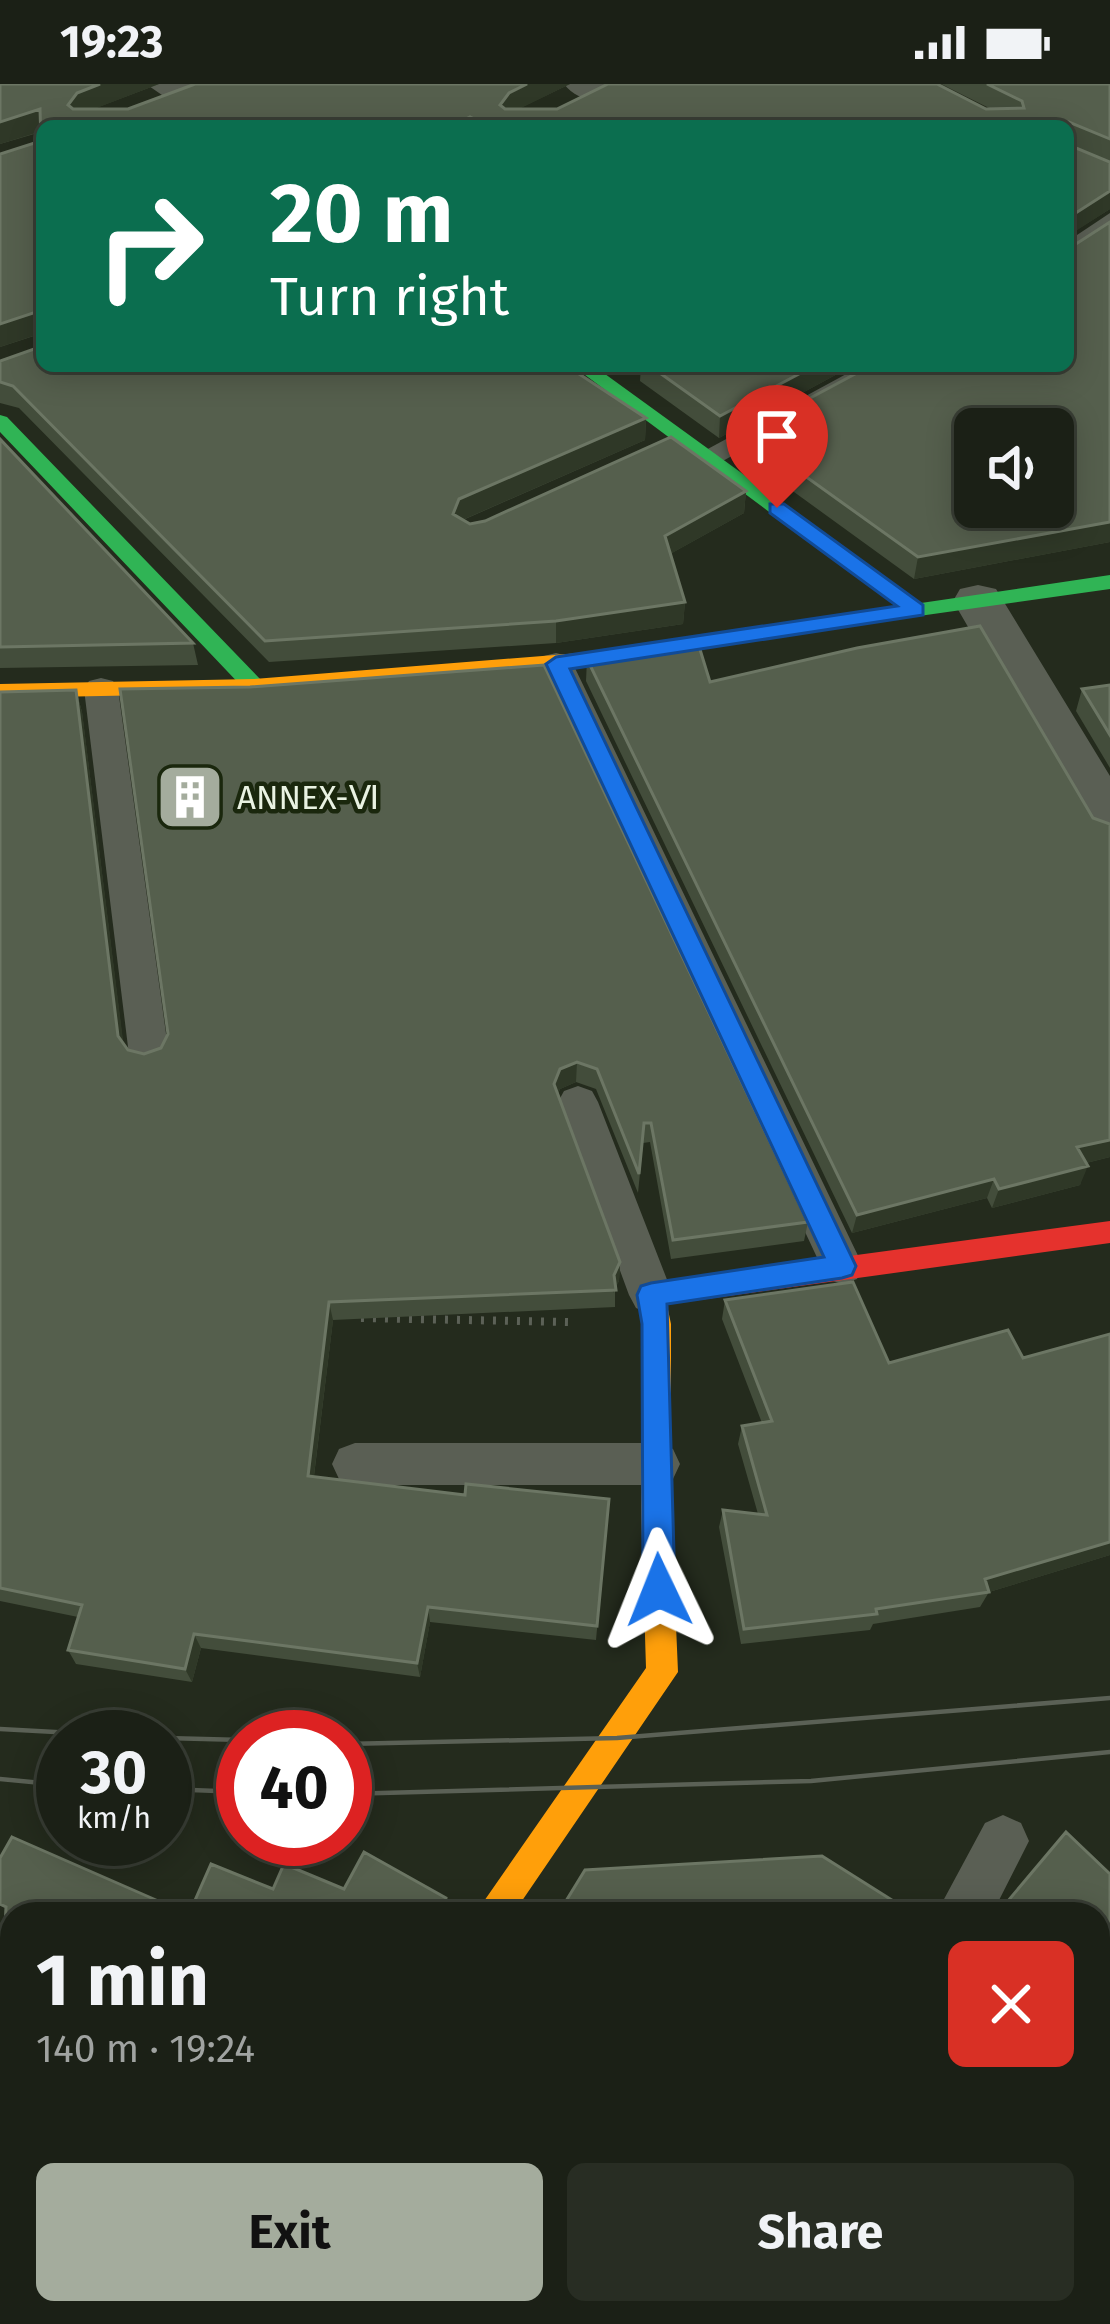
<!DOCTYPE html>
<meta charset="utf-8">
<style>
:root{--surface:#1b2016;--page:#282d23;--text:#f1f3f6;--muted:#a0a3a1;--line:#393e35;--accent:#a4ac9d}
body{margin:0;font-family:"Fira Sans",sans-serif;background:var(--page);color:var(--text);height:100vh;display:flex;flex-direction:column;font-size:45px;white-space:nowrap}
*{box-sizing:border-box;margin:0}
p{font-size:39px;color:var(--muted)}
.icon{flex:none;width:66px;height:66px;fill:none;stroke:currentColor;stroke-width:2;stroke-linecap:round;stroke-linejoin:round}
.map{position:relative;flex:1;overflow:hidden}
.panel{position:absolute;left:0px;top:1818px;width:1110px;height:423px;display:flex;flex-direction:column;background:var(--surface);border-radius:36px 36px 0 0;box-shadow:0 6px 30px #0003,0 0 0 3px var(--line)}
.panel>*{flex:none}
.hud{position:absolute;left:36px;top:36px;width:1038px;height:252px;border-radius:18px;box-shadow:0 6px 30px #0003,0 0 0 3px var(--line);background:#0b6e4f;color:#fff;overflow:hidden}
.controls{position:absolute;left:954px;top:324px;display:grid;gap:24px}
.controls a{display:grid;place-items:center;width:120px;height:120px;border-radius:18px;background:var(--surface);box-shadow:0 6px 30px #0003,0 0 0 3px var(--line);font-size:60px}
.speed{position:absolute;left:36px;top:1626px;display:flex;gap:24px;font-size:60px;font-weight:700;text-align:center}
.speed>*{display:grid;place-content:center;width:156px;height:156px;border-radius:50%;background:var(--surface);box-shadow:0 6px 30px #0003,0 0 0 3px var(--line);line-height:1}
.speed small{font-size:30px;font-weight:400}
.speed .limit{border:18px solid #d22;background:#fff;color:#111}
.pin{position:absolute;display:grid;place-items:center;width:102px;height:102px;color:#fff;margin:-123px -51px;border-radius:50% 50% 50% 0;rotate:-45deg;box-shadow:0 0 12px #0007}
.pin .icon{rotate:45deg}
.me{position:absolute;width:132px;margin:-66px;rotate:358deg;stroke-linejoin:round;filter:drop-shadow(0 0 9px #0008)}
.turn{display:flex;align-items:center;gap:42px;height:252px;padding:0 36px;font-size:54px}
.turn .icon{width:156px;height:156px;stroke-width:2.5}
.turn b{display:block;font-size:84px;line-height:102px}
.round{display:grid;place-items:center;flex:none;width:126px;height:126px;border-radius:18px;background:var(--page)}
.overview{display:flex;align-items:center;justify-content:space-between;height:204px;padding:0 36px}
h1{font-size:72px;font-weight:700;line-height:90px}
.button{display:flex;gap:24px;margin-top:auto;padding:24px 36px}
.button a{flex:1;height:138px;border-radius:18px;background:var(--accent);color:#111;font-size:48px;font-weight:700;line-height:138px;text-align:center}
.button a+a{background:var(--page);color:var(--text)}
.status{display:flex;justify-content:space-between;align-items:center;height:84px;padding:0 60px;background:var(--surface);direction:ltr}
.status svg{height:33px;fill:currentColor}
.map>svg:first-child{display:block}
.lines{fill:none;stroke-linecap:round;stroke-linejoin:round}
.path{stroke:#5c6157;stroke-width:8;stroke-dasharray:3 9;stroke-linecap:butt}
.lane{fill:#5a5f54;fill-rule:evenodd}
.street{fill:#5a5f54;fill-rule:evenodd}
.fast{fill:#30b455;fill-rule:evenodd}
.slow{fill:#ff9f0a;fill-rule:evenodd}
.jam{fill:#e5322d;fill-rule:evenodd}
.tram{stroke:#5b6156;stroke-width:4.5}
.wall{fill:#434d3b;fill-rule:evenodd}
.shaded-wall{fill:#2f3827}
.building{fill:#555f4d;stroke:#6c7664;stroke-width:3;fill-rule:evenodd}
.route{fill:#1a73e8;stroke:#114b97;stroke-width:3}
.labels{text-anchor:middle;stroke-width:9;stroke-linejoin:round;paint-order:stroke}
.poi-label{font-size:33px;fill:#e9f2e2;stroke:#1a270d;text-anchor:start}
</style>
<div class="status"><b>19:23</b><svg viewBox="0 0 49 12"><path d="M0 12V9h3v3zM5 12V6h3v6zM10 12V3h3v9zM15 12V0h3v12zM26 1h20v11H26zM47 4h2v5h-2z"/></svg></div>
<div class="map">
<svg width="1110" height="2240" viewBox="0 0 1110 2240">
<rect width="100%" height="100%" fill="#242b1d"/>
<g class="lines">
<path class="path" d="M361,1234L568,1238"/>
<path class="lane" d="M1110,129V150L1068,178V157Z
M861,282H897L719,379L708,382L693,373Z
M556,569L568,572L573,580L863,1182L857,1195L842,1200L827,1195L821,1182L539,580L544,572Z
M101,594L113,597L118,605L169,971L163,982L149,986L135,982L129,971L84,605L89,597Z
M578,1002L592,1007L598,1018L673,1211L666,1224L651,1230L636,1224L629,1211L558,1018L564,1007Z
M355,1359H657L673,1365L680,1380L673,1395L657,1401H355L339,1395L332,1380L339,1365Z
M1003,1731L1021,1739L1029,1757L992,1830H936L985,1739Z
M714,2229H775L770,2240H709Z"/>
<path class="street" d="M146,0H192L248,34L254,42H207Z
M564,0H612L616,6L610,14C593,18 575,15 564,0Z
M978,501L996,505L1110,692V759L1090,753L953,517L960,505Z
M61,2229H164L159,2240H56Z
M575,2229H679L684,2240H580Z"/>
<path class="fast" d="M573,282H594L921,519L1110,491V505L572,581V571L580,569L897,523Z
M0,331L7,333L262,597V607H246L0,348Z"/>
<path class="slow" d="M580,569L588,571V581L254,609L0,614V600L254,595Z
M685,1194L695,1198L699,1206L695,1214L667,1221L671,1240V1423L678,1588L513,1830H475L646,1584L641,1423L643,1240L637,1211L641,1203Z"/>
<path class="jam" d="M1110,1137V1159L685,1218L675,1214L671,1206L675,1198L685,1194Z"/>
<path class="tram" d="M0,1645L147,1653
M165,1654L243,1656
M345,1660L617,1654L1110,1614
M0,1695L63,1701
M165,1705L243,1708
M345,1710L811,1697L1110,1668"/>
</g>
<path class="wall" d="M0,0H159L93,25H128L195,0H570L518,25H557L608,0H937L986,25H991L941,0H1110V78L1079,65L1110,78V125L1070,150V159L1076,160L1110,138V458L914,495L743,371L745,349L870,282H1068V42H42V282H567L646,334L645,356L463,436L470,440L485,437L671,353L746,407L744,429L670,470L685,518L683,540L556,559L269,578L19,324L0,319V277L40,263V250L0,263V70L41,57V48L0,60ZM975,345H1053V423H975Z
M641,282H852L719,354L640,297Z
M0,355L193,559L198,581L0,584Z
M587,575L710,598L1093,734L1110,1073L1086,1079L1080,1101L992,1124L987,1114L852,1149L586,597Z
M1110,601V684L1076,627L1082,605Z
M120,605L808,1138L804,1157L671,1175L650,1058L643,1059L638,1109L596,1005L576,998L560,1005L558,1010L620,1178L619,1197L615,1204V1223L333,1236L314,1392L465,1411L609,1415L596,1556L430,1538L420,1593L201,1564L192,1598L76,1580L68,1566L78,1533L0,1517V608L76,606L82,628L123,959L128,966L144,970L161,964L168,950Z
M725,1216L889,1279L1023,1274L1110,1250V1471L989,1508L980,1523L873,1540L870,1546L741,1560L719,1443L723,1426L758,1430L738,1360L742,1342L762,1339L722,1235Z
M988,2229H1098L1110,2240H981Z"/>
<path class="shaded-wall" d="M100,0H159L81,30L72,42L68,21L77,9Z
M527,0H570L509,30L500,21L509,9Z
M40,25L42,47L0,60V38Z
M470,33L471,42H452Z
M1110,107V125L1068,152L1071,132Z
M39,227L42,249L0,263V240Z
M814,282H852L719,354L720,332Z
M646,334L645,356L460,437L453,430L459,415Z
M746,407L744,429L663,474L665,452Z
M1110,438V458L914,495L918,473Z
M685,518L683,540L556,559V537Z
M76,606L82,628L125,972L118,952Z
M577,978L576,998L560,1005L554,1020V1000L560,985Z
M1110,1056V1073L1070,1083L1077,1063Z
M1088,1082L1080,1101L992,1124L999,1105Z
M994,1095L987,1114L852,1149L857,1131Z
M620,1178L619,1197L613,1209L614,1191Z
M329,1218L333,1236L312,1407L308,1392Z
M1110,1458V1471L989,1508L985,1495Z
M428,1523L430,1538L420,1593L417,1579Z
M194,1550L201,1564L192,1598L185,1585Z
M47,2229H58L52,2240L41,2239Z"/>
<path class="building" d="M0,0H100L77,9L68,21L73,25H128L195,0H527L509,9L500,21L505,25H557L608,0H937L986,25L1024,24L1022,17L987,0H1110V55L1069,38L1071,62L1110,78V107L1071,132L1070,159L1076,160L1110,138V438L918,473L745,349L870,282H1068V42H488L470,33L452,42H42V282H567L646,334L459,415L453,430L470,440L485,437L671,353L746,407L665,452L685,518L556,537L265,557L13,302L0,298V277L40,263L39,227L0,240V70L41,57L40,25L0,38ZM975,345H1053V423H975Z
M650,282H814L720,332Z
M0,355L193,559L0,563Z
M980,542L1093,734L1110,740V1056L1077,1063L1088,1082L999,1105L994,1095L857,1131L587,575L698,559L710,598L857,564Z
M544,581L808,1138L673,1156L651,1039H644L639,1090L597,985L577,978L560,985L554,1000L620,1178L614,1191L616,1206L329,1218L308,1392L465,1411L466,1400L609,1415L597,1542L428,1523L417,1579L194,1550L185,1585L68,1566L82,1521L0,1504V608L76,606L118,952L128,966L144,970L161,964L168,950L120,605L250,603Z
M1110,601V651L1082,605Z
M853,1198L889,1279L1008,1246L1023,1274L1110,1250V1458L985,1495L989,1508L876,1525L877,1530L744,1545L723,1426L767,1431L742,1342L772,1337L725,1216Z
M1066,1748L1110,1790V2240H990L996,2229H1098V1830H997Z
M12,1753L188,1830H12V2229H47L41,2239L60,2240H0V1883L3,1884L6,1823L0,1820V1774Z
M364,1768L446,1814L444,1823L465,1825L474,1830H189L211,1780L273,1805L284,1780L344,1805Z
M822,1772L914,1830H558L585,1786Z
M422,2229H573L579,2240H416Z
M159,2231L169,2240H152Z"/>
<path class="route" d="M770,420H784L923,521V531L570,585L856,1182L852,1191L842,1194L667,1220L675,1506L670,1516L659,1521L648,1516L643,1506L642,1240L637,1211L641,1202L651,1199L824,1173L546,580L556,573L897,522L770,429Z"/>
<defs>
<symbol id="building-square" viewBox="-11 -11 22 22"><rect x="-9" y="-9" width="18" height="18" rx="4" fill="#a4ac9d" stroke="#1a270d"/><path d="M-4-6H4V6H1V3H-1V6H-4ZM-2.5-4.3h1.7v1.8h-1.7ZM.8-4.3h1.7v1.8H.8ZM-2.5-1h1.7V.8h-1.7ZM.8-1h1.7V.8H.8Z" fill="#fff"/></symbol>
</defs>
<g fill-rule="evenodd">
<use href="#building-square" x="152" y="675" width="76" height="76"/>
</g>
<g class="labels">
<g class="poi-label">
<text x="237" y="725">ANNEX-Ⅵ</text>
</g>
</g>
</svg>
<div class="controls">
<a><svg class="icon" aria-label="sound" viewBox="0 0 24 24"><path d="M4 9h4l5-4v14l-5-4H4zM17 9q2 3 0 6"/></svg></a>
</div>
<div class="speed"><div>30<small>km/h</small></div><div class="limit">40</div></div>
<div class="pin" style="left:777px;top:424px;background:#d93025"><svg class="icon" aria-label="arrive" viewBox="0 0 24 24"><path d="M6 21V4h12l-3 4 3 4H6"/></svg></div>
<svg class="me" style="left:659px;top:1506px" viewBox="-20 -20 40 40"><path d="M0-17L14 15 0 8-14 15z" fill="#1a73e8" stroke="#fff" stroke-width="4"/></svg>
<div class="hud">
<div class="turn"><svg class="icon" aria-label="right" viewBox="0 0 24 24"><path d="M7 20v-9h11M14 6l5 5-5 5"/></svg><div><b>20 m</b>Turn right</div></div>
</div>
<section class="panel">
<div class="overview"><div><h1>1 min</h1><p>140 m · 19:24</p></div><a class="round" style="background:#d93025;color:#fff"><svg class="icon" aria-label="close" viewBox="0 0 24 24"><path d="M6 6l12 12M18 6L6 18"/></svg></a></div>
<div class="button"><a>Exit</a><a>Share</a></div>
</section>
</div>
